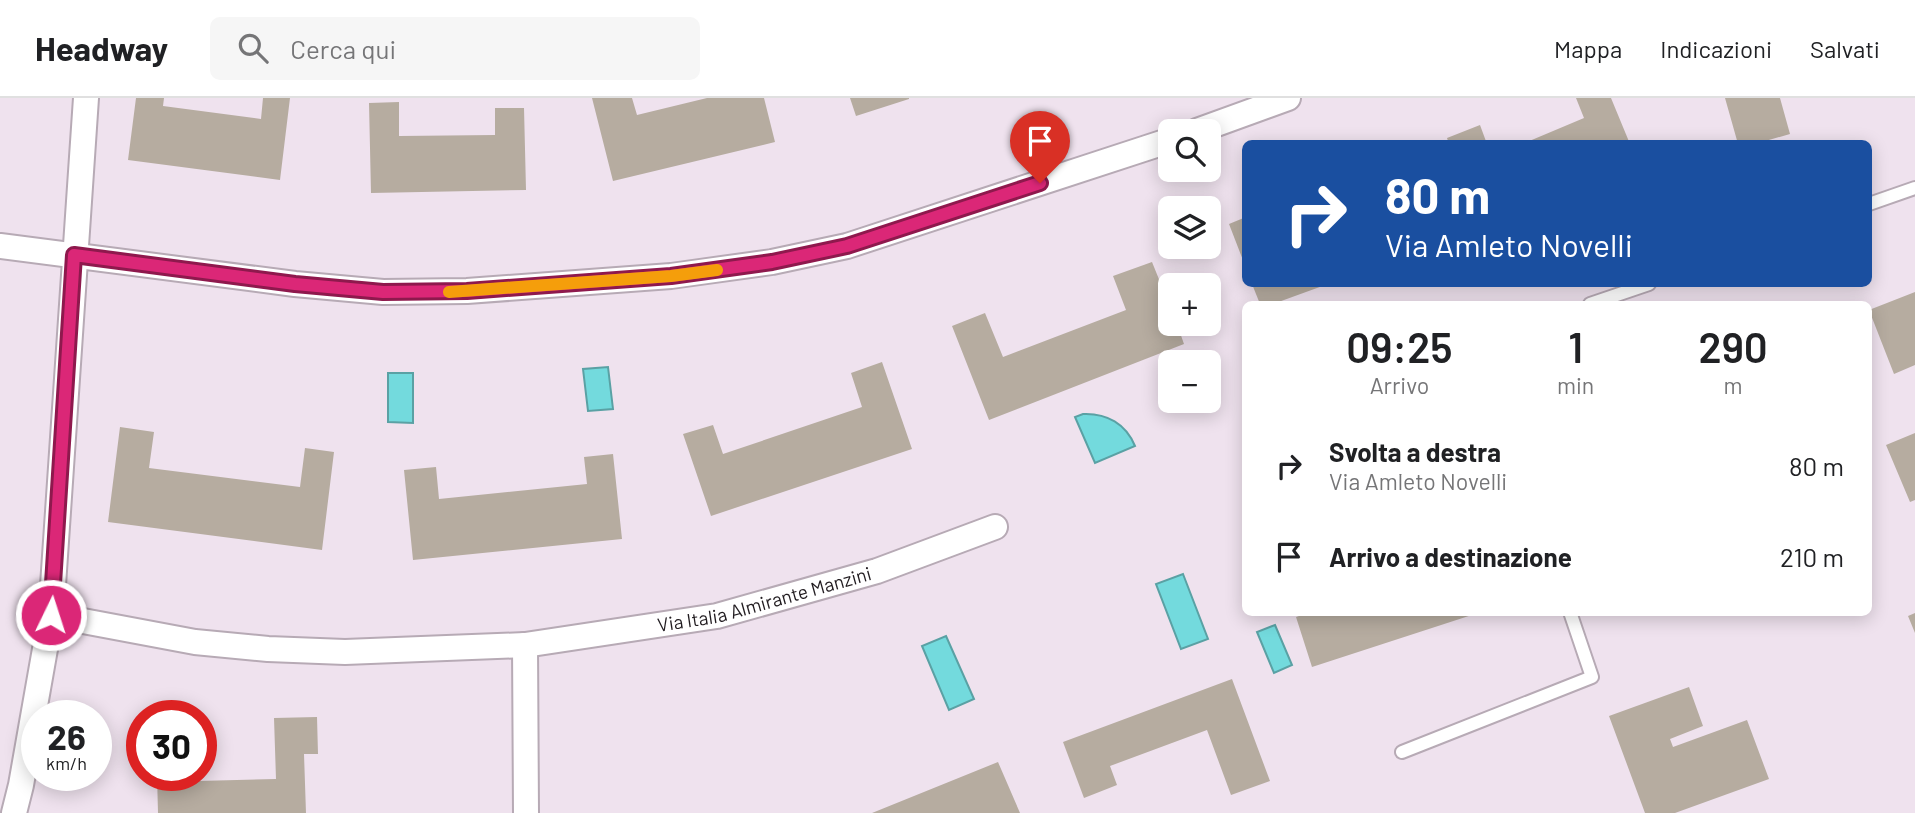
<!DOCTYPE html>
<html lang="it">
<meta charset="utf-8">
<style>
:root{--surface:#fff;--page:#f6f6f6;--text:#202124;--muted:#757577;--line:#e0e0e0}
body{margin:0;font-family:Barlow,sans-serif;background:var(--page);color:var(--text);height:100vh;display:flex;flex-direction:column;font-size:26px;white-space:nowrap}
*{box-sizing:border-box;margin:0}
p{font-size:23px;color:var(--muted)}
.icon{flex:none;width:38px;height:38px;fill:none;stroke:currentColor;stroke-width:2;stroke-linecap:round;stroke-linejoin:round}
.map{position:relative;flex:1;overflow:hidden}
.panel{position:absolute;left:1242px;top:203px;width:630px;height:315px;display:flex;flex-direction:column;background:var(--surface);border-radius:10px;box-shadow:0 4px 18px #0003}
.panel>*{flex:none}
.banner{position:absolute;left:1242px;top:42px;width:630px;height:147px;border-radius:10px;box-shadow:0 4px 18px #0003;background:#1a4fa0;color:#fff;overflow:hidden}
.fabs{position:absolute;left:1158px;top:21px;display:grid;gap:14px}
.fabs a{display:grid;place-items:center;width:63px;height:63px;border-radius:10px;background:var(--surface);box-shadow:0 4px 18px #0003;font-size:35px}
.speed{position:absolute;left:21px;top:602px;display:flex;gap:14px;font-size:35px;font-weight:700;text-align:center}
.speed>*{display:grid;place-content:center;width:91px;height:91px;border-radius:50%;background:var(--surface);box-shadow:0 4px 18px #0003;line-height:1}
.speed small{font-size:18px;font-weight:400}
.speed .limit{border:10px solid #d22;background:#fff;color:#111}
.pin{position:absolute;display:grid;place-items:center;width:60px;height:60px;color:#fff;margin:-72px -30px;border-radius:50% 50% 50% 0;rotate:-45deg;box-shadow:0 0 7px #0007}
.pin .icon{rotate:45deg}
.me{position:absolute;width:77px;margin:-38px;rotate:4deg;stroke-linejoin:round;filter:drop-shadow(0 0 5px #0008)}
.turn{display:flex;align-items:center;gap:24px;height:147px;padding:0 28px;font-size:32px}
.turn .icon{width:91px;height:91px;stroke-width:2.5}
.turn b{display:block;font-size:49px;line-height:60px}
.eta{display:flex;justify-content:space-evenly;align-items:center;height:119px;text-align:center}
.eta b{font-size:42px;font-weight:600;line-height:49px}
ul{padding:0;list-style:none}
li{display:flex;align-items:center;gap:21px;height:91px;padding:0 28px}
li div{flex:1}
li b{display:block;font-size:26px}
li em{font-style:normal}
header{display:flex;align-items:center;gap:42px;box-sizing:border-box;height:98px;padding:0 35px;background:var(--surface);border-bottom:2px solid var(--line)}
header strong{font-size:33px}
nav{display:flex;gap:38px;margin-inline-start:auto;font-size:24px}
.search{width:490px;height:63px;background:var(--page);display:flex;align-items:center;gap:18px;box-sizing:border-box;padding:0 24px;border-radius:10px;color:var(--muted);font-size:26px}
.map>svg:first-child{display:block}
.water{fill:#73dadd;stroke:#5aa1a4;stroke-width:2}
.building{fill:#b6aca0}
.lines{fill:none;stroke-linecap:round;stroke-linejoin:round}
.lane-casing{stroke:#b7aab5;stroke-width:16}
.street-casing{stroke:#b7aab5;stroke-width:28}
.lane{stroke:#fff;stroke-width:12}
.street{stroke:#fff;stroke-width:24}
.route-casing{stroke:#8e194d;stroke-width:18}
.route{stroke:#db2777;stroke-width:12}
.slow{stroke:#f59e0b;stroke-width:12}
.labels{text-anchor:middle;stroke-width:7;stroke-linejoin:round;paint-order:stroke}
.street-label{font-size:19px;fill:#211c20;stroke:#fff}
</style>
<header>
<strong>Headway</strong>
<div class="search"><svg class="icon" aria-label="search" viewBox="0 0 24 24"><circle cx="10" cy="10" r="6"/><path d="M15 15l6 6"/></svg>Cerca qui</div>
<nav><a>Mappa</a><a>Indicazioni</a><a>Salvati</a></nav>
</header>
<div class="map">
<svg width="1915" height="715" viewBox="0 0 1915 715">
<rect width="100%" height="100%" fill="#efe2ee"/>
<path class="water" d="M608,269L613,311L588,313L583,271Z
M388,275H413V325L388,324Z
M1083,316C1107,315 1126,326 1135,348L1095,365L1075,319Z
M1183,476L1208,541L1181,551L1156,486Z
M1275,527L1292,567L1274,575L1257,534Z
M946,538L974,601L949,612L922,548Z"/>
<path class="building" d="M136,0H164L163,8L261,21L263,0H290L280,82L128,62Z
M592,0H632L637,17L707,0H764L775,44L613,83Z
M850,0H909V1L856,18Z
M1576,0H1611L1630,46H1522L1584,20Z
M1725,0H1780L1790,36L1755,46H1738Z
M399,4V38L495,37V10H524L526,92L371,95L369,5Z
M1480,27L1487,46H1449L1447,40Z
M1246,119V170L1229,126Z
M1152,164L1171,211V226H1177L1184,246L989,322L952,228L985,215L1003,259L1126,212L1113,178Z
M1252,186H1328L1273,206H1260Z
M1915,194V267L1894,276L1869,212Z
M882,264L912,351L711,418L683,336L713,327L723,356L862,309L851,275Z
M120,329L154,334L149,370L300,389L305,350L334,354L322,452L108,424Z
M1915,335V402L1910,404L1886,347Z
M613,356L622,441L413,462L404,372L436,369L439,401L587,386L584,359Z
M1311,514H1478V515L1312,569L1296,519Z
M1915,515V535L1908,518Z
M1232,581L1270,683L1231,697L1207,632L1110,668L1117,687L1084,700L1063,644Z
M1689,589L1703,628L1670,641L1673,649L1747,622L1769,681L1675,715H1645L1609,618Z
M317,619L318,656H304L306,715H158L157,677H198V683L276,681L274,620Z
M998,664L1020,715H872Z"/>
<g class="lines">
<defs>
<path id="lane" d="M1869,106L1915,90
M1590,206L1649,186
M1402,654L1592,579L1570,514"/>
<g id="street">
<path d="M1197,33L1288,0"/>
<path d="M0,148L295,186L383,194L467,193L671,178L772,164L847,148L1171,42"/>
<path id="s1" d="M51,517L195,544L268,551L345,554L525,547L717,518L877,473L995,429"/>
<path d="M525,547L526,715"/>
<path d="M14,715L21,687L51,517L86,0"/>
</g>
</defs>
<use href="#lane" class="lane-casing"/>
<use href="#street" class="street-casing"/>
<use href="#lane" class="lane"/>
<use href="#street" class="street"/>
</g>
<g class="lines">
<defs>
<path id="route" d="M51,517L74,157L295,186L383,194L467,193L671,178L772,164L847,148L1040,85"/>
</defs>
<use href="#route" class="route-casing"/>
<use href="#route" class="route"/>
<path class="slow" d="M449,194L671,178L717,172"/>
</g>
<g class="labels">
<g class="street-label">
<text dy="7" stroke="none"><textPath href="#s1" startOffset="721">Via Italia Almirante Manzini</textPath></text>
</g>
</g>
</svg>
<div class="fabs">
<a><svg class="icon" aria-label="search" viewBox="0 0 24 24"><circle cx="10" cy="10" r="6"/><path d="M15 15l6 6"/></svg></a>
<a><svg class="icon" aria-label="layers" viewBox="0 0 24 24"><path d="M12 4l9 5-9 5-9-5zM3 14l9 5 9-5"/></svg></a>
<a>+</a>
<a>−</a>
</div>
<div class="speed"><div>26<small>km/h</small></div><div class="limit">30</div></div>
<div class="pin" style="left:1040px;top:85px;background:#d93025"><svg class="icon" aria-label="arrive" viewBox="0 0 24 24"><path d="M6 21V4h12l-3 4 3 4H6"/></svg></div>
<svg class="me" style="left:51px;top:517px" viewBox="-20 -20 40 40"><circle r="17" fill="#db2777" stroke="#fff" stroke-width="3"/><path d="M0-11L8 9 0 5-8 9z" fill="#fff"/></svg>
<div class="banner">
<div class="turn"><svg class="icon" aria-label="right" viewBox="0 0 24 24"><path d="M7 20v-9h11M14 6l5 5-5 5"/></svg><div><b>80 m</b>Via Amleto Novelli</div></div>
</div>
<section class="panel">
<div class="eta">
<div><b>09:25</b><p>Arrivo</p></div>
<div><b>1</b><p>min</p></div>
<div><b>290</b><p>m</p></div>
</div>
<ul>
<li><svg class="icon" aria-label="right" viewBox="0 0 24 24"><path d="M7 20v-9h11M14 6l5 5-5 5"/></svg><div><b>Svolta a destra</b><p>Via Amleto Novelli</p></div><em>80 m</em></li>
<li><svg class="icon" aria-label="arrive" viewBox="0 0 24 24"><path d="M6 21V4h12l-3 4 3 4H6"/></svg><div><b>Arrivo a destinazione</b></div><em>210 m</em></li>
</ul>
</section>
</div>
